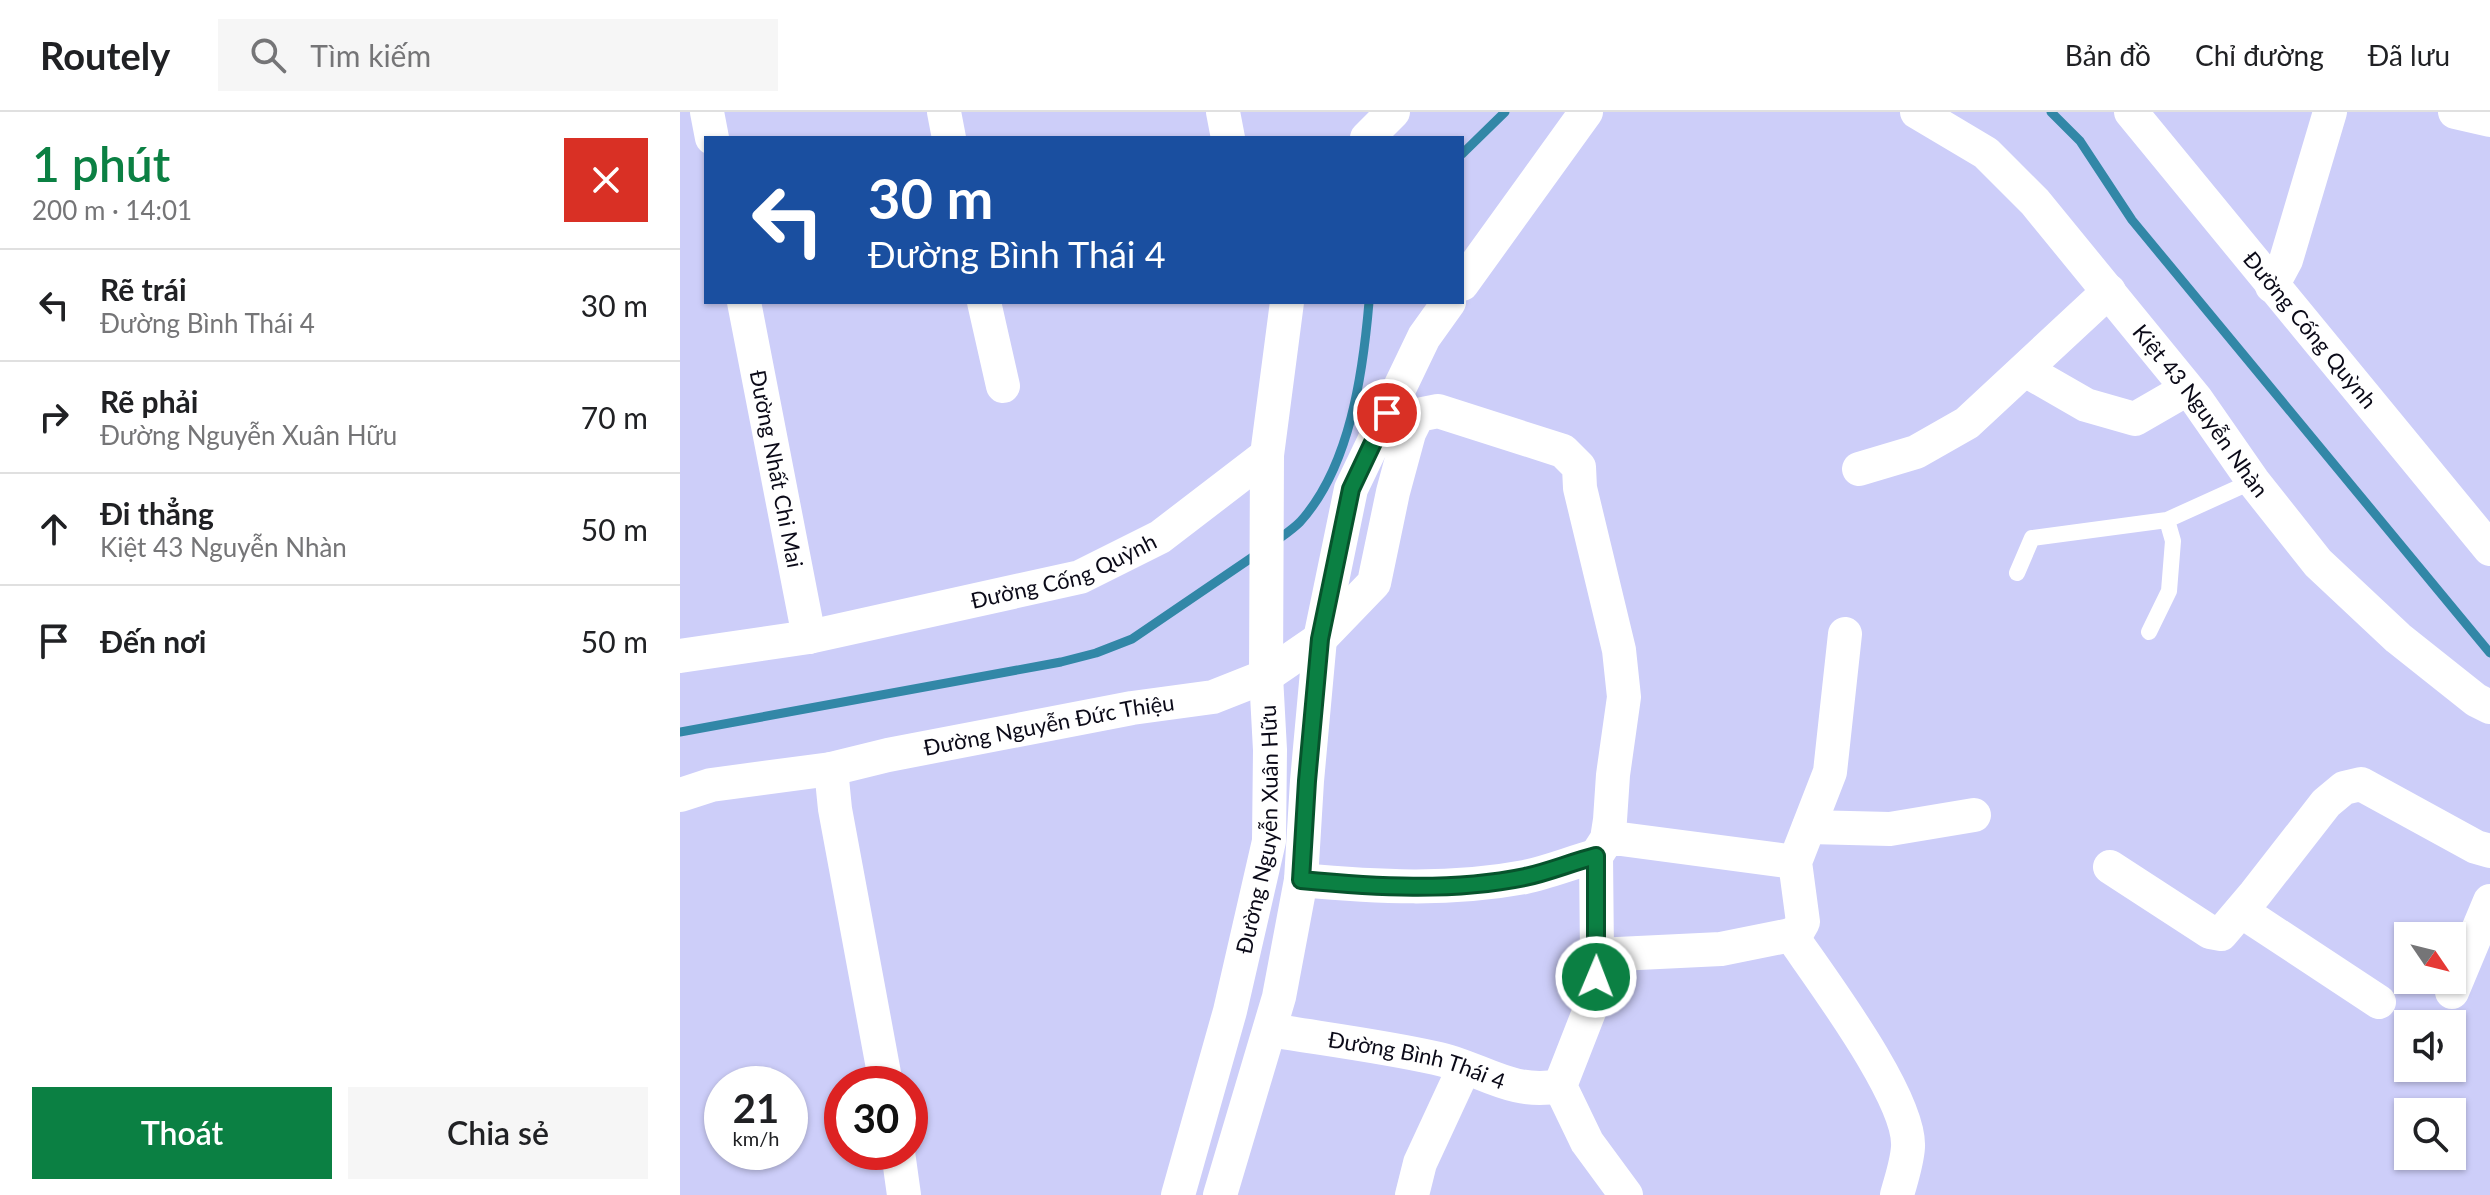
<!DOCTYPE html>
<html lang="vi">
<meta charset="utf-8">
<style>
:root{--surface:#fff;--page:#f6f6f6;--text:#202124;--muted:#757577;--line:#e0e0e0;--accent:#0b8043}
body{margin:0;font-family:Lato,sans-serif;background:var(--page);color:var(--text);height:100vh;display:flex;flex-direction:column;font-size:30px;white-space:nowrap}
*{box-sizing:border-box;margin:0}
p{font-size:26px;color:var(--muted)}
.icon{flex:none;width:44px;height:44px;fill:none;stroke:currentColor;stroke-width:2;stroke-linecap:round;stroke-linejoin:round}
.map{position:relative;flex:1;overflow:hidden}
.side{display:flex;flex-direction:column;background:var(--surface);width:680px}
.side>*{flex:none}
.banner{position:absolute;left:24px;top:24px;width:760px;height:168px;border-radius:0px;box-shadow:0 2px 6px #0004;background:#1a4fa0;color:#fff;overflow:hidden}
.needle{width:52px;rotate:125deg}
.fabs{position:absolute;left:1714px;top:810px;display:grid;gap:16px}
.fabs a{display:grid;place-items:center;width:72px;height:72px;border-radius:0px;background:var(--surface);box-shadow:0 2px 6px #0004;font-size:40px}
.speed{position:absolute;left:24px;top:954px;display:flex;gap:16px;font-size:40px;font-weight:700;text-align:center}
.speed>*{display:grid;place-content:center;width:104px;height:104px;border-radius:50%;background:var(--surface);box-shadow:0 2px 6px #0004;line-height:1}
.speed small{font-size:20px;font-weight:400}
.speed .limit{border:12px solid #d22;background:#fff;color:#111}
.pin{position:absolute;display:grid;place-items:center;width:68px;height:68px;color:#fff;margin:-34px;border:4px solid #fff;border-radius:50%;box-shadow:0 2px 8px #0007}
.me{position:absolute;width:88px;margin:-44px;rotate:1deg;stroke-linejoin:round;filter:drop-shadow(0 0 6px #0008)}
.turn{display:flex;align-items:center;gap:28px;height:168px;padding:0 32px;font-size:36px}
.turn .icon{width:104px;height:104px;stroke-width:2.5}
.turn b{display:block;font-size:56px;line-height:68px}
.round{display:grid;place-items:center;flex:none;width:84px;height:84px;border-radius:0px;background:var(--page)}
.summary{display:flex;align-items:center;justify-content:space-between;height:136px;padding:0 32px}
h1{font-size:48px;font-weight:600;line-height:60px;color:var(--accent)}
.button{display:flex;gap:16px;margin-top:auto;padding:16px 32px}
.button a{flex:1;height:92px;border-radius:0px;background:var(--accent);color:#fff;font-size:32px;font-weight:600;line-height:92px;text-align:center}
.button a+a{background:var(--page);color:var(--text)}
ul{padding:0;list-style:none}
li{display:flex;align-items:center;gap:24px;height:112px;padding:0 32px;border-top:2px solid var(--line)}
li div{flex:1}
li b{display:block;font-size:30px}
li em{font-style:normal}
header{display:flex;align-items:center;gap:48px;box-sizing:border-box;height:112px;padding:0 40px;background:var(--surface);border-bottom:2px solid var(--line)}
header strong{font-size:38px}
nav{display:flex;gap:44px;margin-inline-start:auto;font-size:28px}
.search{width:560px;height:72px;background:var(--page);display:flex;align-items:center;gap:20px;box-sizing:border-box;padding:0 28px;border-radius:0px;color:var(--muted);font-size:30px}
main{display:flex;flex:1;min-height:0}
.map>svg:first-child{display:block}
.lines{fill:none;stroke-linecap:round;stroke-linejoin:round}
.stream{stroke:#3287a7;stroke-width:9}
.lane{stroke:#fff;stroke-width:16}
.street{stroke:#fff;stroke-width:34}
.route-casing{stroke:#07532c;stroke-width:20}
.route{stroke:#0b8043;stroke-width:14}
.labels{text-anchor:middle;stroke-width:8;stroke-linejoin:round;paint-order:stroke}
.street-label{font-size:22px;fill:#0b0a18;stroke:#f2f3fc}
</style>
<header>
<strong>Routely</strong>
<div class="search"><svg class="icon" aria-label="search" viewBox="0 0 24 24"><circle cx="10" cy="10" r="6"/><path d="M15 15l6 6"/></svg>Tìm kiếm</div>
<nav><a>Bản đồ</a><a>Chỉ đường</a><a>Đã lưu</a></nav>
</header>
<main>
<section class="side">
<div class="summary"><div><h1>1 phút</h1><p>200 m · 14:01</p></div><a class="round" style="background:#d93025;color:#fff"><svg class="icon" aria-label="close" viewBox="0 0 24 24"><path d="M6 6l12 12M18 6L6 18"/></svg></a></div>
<ul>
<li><svg class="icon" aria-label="left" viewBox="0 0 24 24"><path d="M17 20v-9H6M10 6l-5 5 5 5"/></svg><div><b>Rẽ trái</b><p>Đường Bình Thái 4</p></div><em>30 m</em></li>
<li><svg class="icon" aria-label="right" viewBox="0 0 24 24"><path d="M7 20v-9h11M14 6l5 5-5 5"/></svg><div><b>Rẽ phải</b><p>Đường Nguyễn Xuân Hữu</p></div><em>70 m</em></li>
<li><svg class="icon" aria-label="ahead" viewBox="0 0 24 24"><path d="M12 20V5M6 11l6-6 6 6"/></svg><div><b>Đi thẳng</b><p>Kiệt 43 Nguyễn Nhàn</p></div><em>50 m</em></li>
<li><svg class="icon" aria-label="arrive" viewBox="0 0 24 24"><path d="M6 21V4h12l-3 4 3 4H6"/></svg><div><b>Đến nơi</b></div><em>50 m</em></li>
</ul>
<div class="button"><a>Thoát</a><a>Chia sẻ</a></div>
</section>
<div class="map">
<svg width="1810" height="1083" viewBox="0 0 1810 1083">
<rect width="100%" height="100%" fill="#cdcef9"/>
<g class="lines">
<path class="stream" d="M1371,0L1400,29L1452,108L1810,541
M782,42L825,0
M596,429C604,423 613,417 620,410C670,355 683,261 689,190
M0,620L381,550L416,541L452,527L577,442"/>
<path class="lane" d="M1337,461L1352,426L1487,408L1573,369
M1469,520L1489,479L1493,429L1487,408"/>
<g class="street">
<path d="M27,0L32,26"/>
<path d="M264,0L269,26"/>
<path d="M543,0L548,26"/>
<path id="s1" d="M1237,0L1306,41L1355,90L1516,287L1573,369L1638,451L1718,526L1796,588L1810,595"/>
<path id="s2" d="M1451,0L1810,437"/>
<path d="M1775,0L1810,8"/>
<path d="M687,26L713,0"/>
<path d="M782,172L906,0"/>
<path d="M1592,174L1606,148L1650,0"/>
<path id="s3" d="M64,190L129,525"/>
<path d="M304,190L323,274"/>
<path d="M1345,258L1406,293L1455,307L1507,277"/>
<path d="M1179,357L1236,340L1287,311L1429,179"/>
<path id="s4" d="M0,544L129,525L400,465L480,425L587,343L607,190"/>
<path d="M151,657L155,697L206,972"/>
<path id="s5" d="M0,683L31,673L151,657L208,643L452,596L533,585L586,564L640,527L694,471L713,380L729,321L738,303L758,299L883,339L899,355L900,376L939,538L944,585L933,663L930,708L927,727L916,744L917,843L914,887L880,974L907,1030L946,1083"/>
<path d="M1129,715L1210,717L1294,703"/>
<path d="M927,727H941L1115,750"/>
<path d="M1430,755L1530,820L1541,822L1575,782L1646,691L1664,676L1681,672L1796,735L1810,739"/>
<path d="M621,768C695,775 772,779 845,765C869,760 893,750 916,744"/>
<path d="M1561,799L1699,890"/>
<path d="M1111,823C1141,867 1231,986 1228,1035C1227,1051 1221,1068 1217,1083"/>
<path d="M917,843L1041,837L1111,823L1119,817L1123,810L1115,750L1150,660L1165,522"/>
<path d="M1772,880L1810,789"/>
<path id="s6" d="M590,918C645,927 701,934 755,946C800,955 830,984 880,974"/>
<path d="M218,1040L224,1083"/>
<path id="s7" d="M498,1083L550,899L589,729L590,638L586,564L587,343"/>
<path d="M540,1083L599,885L621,768L627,669L640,527L671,377L744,225L769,190"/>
<path d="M732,1083L740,1051L784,956"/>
</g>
</g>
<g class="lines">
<defs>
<path id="route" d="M707,301L671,377L640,527L627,669L621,768C694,775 772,780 845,765C869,760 892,750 916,744V865"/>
</defs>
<use href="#route" class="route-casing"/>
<use href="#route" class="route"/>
</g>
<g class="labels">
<g class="street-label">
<text dy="8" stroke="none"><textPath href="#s2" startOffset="282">Đường Cống Quỳnh</textPath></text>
<text dy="8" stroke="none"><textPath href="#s1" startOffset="416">Kiệt 43 Nguyễn Nhàn</textPath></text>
<text dy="8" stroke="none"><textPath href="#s3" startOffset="170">Đường Nhất Chi Mai</textPath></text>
<text dy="8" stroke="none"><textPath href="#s4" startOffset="394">Đường Cống Quỳnh</textPath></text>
<text dy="8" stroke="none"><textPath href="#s5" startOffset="376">Đường Nguyễn Đức Thiệu</textPath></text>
<text dy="8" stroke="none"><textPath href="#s7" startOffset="376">Đường Nguyễn Xuân Hữu</textPath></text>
<text dy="8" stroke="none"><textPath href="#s6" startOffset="150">Đường Bình Thái 4</textPath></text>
</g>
</g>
</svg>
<div class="fabs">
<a><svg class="needle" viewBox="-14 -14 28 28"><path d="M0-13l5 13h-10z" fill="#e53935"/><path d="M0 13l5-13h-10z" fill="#757577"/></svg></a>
<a><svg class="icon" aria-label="sound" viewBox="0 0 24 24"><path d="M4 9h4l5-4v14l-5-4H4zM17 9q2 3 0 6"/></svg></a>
<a><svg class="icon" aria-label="search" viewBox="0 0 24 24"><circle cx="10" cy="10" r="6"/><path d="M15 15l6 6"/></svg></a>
</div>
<div class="speed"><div>21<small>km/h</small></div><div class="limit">30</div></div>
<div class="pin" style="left:707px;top:301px;background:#d93025"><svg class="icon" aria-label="arrive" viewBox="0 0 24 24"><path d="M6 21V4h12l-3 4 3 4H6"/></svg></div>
<svg class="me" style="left:916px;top:865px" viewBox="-20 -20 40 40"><circle r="17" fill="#0b8043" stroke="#fff" stroke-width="3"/><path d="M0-11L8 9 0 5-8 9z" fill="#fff"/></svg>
<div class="banner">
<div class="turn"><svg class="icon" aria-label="left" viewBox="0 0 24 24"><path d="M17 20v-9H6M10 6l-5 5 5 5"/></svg><div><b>30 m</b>Đường Bình Thái 4</div></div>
</div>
</div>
</main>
